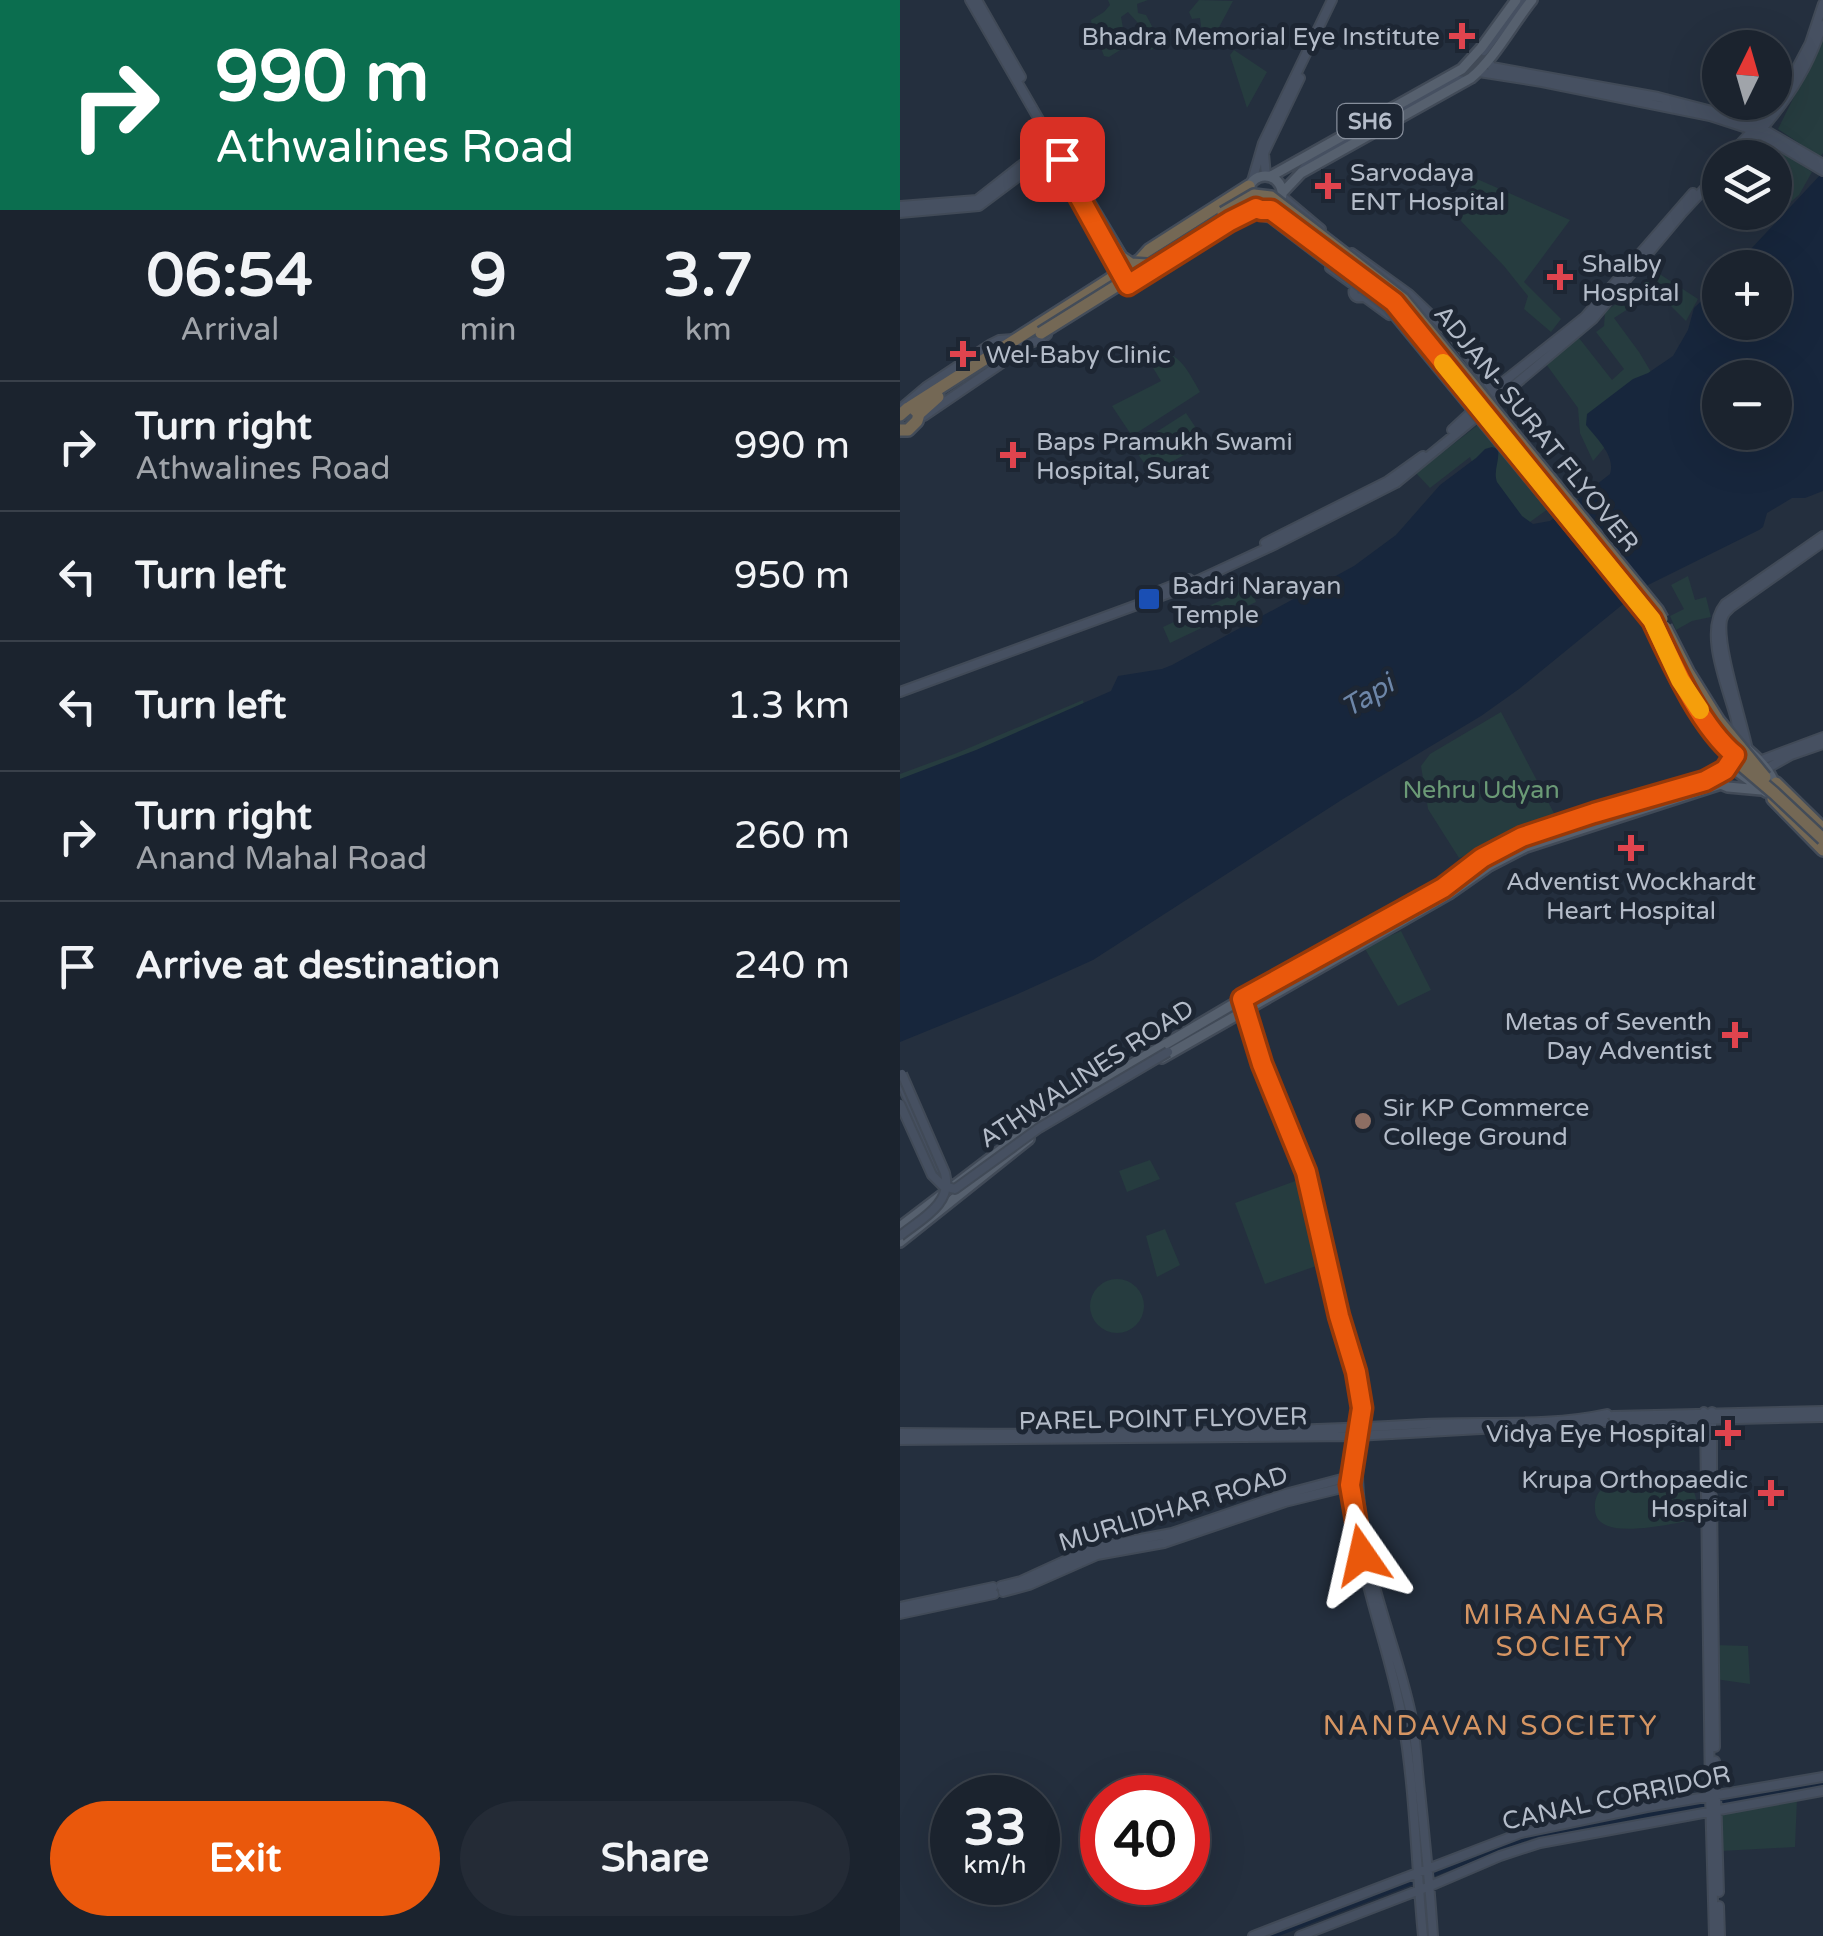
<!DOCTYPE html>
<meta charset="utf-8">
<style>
:root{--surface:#1b232e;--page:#242b36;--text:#f1f3f6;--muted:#a0a4aa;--line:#39404a;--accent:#ea580c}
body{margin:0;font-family:"Varela Round",sans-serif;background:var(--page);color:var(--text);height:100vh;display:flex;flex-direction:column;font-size:38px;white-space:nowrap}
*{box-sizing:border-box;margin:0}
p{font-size:32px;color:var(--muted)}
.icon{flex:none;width:55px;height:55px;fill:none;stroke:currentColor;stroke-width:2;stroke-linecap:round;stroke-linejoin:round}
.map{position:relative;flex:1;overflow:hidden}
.panel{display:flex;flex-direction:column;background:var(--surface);width:900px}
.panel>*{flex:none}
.hud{background:#0b6e4f;color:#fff;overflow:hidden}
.needle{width:65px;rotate:5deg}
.buttons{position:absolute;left:802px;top:30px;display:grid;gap:20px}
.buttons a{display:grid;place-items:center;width:90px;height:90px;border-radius:50%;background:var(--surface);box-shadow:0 10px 40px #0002,0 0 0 2px var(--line);font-size:50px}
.speed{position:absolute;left:30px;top:1775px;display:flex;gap:20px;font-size:50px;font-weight:700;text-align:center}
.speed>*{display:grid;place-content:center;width:130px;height:130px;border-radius:50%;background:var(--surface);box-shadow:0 10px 40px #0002,0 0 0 2px var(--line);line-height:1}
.speed small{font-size:25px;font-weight:400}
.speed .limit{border:15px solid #d22;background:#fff;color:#111}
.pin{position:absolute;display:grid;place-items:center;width:85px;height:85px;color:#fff;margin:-42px;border-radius:20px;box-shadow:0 5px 15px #0006}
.me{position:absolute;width:110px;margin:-55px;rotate:349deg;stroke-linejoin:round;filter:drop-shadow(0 0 8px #0008)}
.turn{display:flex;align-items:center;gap:35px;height:210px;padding:0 50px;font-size:45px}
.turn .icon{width:130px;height:130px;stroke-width:2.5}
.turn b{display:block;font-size:70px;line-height:85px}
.eta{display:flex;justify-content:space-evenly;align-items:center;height:170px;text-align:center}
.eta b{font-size:60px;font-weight:800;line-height:70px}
.action{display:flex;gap:20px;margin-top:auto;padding:20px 50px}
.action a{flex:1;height:115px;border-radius:60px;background:var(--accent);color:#fff;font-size:40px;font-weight:800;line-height:115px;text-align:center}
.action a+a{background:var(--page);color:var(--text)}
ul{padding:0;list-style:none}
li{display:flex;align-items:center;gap:30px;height:130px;padding:0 50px;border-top:2px solid var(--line)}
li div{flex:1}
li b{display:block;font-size:38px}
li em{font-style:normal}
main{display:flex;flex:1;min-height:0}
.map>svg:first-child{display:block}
.green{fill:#263c3f}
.water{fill:#17263c;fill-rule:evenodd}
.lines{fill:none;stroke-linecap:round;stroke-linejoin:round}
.canal{stroke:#17263c;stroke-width:5}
.secondary-casing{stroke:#414a57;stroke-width:12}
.primary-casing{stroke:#414a57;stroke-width:14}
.highway-casing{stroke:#434c59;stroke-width:16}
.secondary{stroke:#465061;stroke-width:8}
.primary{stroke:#56606e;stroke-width:9}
.highway{stroke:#746855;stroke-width:11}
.secondary-bridge-casing{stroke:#414a57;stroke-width:12;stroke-linecap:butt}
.highway-bridge-casing{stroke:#434c59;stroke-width:16;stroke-linecap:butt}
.secondary-bridge{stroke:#465061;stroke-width:8}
.highway-bridge{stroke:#746855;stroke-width:11}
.route-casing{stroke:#983908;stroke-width:25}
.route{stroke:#ea580c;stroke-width:18}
.slow{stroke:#f59e0b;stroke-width:18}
.health-dot{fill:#e0444e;stroke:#1d2633;stroke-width:4}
.transit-dot{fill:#1a4fb4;stroke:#1d2633;stroke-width:4}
.education-dot{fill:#8d6e63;stroke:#1d2633;stroke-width:4}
.labels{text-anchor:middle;stroke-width:10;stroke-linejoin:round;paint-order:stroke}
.shield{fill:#1d2633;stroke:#878f9c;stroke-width:2.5}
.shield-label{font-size:22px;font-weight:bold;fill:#b4bcc9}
.poi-label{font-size:25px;fill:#b4bcc9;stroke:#1d2633;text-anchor:start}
.street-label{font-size:25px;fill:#b4bcc9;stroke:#1d2633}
.park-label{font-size:25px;fill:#6b9a76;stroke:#1d2633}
.water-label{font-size:28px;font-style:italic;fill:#6d86a8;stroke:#1d2633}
.neighbourhood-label{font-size:28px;letter-spacing:2.5px;fill:#d59563;stroke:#1d2633}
</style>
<main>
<section class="panel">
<div class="hud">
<div class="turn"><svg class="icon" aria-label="right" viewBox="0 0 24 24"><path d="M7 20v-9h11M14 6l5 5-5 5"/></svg><div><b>990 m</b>Athwalines Road</div></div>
</div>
<div class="eta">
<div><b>06:54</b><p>Arrival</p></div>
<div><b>9</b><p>min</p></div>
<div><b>3.7</b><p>km</p></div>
</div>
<ul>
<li><svg class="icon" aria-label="right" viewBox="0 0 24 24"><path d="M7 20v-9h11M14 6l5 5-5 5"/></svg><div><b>Turn right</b><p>Athwalines Road</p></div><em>990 m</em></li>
<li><svg class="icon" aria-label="left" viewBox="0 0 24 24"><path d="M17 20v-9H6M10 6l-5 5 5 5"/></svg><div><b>Turn left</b></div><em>950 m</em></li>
<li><svg class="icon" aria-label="left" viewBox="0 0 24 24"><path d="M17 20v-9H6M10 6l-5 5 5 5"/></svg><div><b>Turn left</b></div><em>1.3 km</em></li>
<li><svg class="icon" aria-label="right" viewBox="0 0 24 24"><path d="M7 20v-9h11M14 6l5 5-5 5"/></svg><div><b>Turn right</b><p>Anand Mahal Road</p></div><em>260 m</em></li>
<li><svg class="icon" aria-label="arrive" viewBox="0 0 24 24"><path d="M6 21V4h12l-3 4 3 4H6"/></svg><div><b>Arrive at destination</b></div><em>240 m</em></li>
</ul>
<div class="action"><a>Exit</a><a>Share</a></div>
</section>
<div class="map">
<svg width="923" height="1936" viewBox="0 0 923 1936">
<rect width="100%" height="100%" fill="#242f3e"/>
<path class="green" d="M208,0H248L237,4L238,13L246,15L254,30L251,35L257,46L251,50L245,43L238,47L233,42L209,57L204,56L201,48L235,32L238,23L228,12L221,17L223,28L199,38L193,34L191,20L204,12L210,5Z
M299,0L333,1L309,46L304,49L300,18L292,19L289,12Z
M923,38V153L920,157L878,129Z
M334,50L367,72L347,108L330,55Z
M861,138L912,172L899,195L869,220L857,213L875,212V158H844Z
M577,179L670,220L624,282L661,319L651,332L624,309L628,296L604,266L561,221L569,190Z
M758,273L798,299L786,321L756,291L714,318L739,352L757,382L750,394L693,461L680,433L678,408L646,364L679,338L712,380L724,369L696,332L704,326L705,312Z
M256,349C281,354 288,371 300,392L232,436L212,406L261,381L247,358Z
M286,413L306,443L251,473L233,447Z
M579,424L648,509L605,540L570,457L530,488L516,473Z
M788,576L795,600L806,597L811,617L792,621L776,630L770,616L784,609L771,585Z
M350,587L356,602L270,643L263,627Z
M183,700L185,709L0,785V774L57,753Z
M601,712L656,817L559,858L528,809L521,766L530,754Z
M501,931L531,990L498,1006L464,947Z
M250,1160L260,1179L227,1192L219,1171Z
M398,1180L419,1265L365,1284L335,1203Z
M265,1229L280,1265L257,1277L246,1236Z
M190 1306a27 27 0 1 1 54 0a27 27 0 1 1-54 0Z
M765,1476L789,1482C798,1497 800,1509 787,1521C768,1525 726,1533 708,1526C700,1523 695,1518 695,1509C693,1474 741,1478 765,1476Z
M815,1645L848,1646L850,1684L815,1679Z
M897,1799L895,1847L821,1851L819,1812Z"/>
<path class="water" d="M923,172V491L905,498H892L867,513L863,527L859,530L744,587L619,689L581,716L443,799L193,960L113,996L0,1042V779L76,750L211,691L218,676L262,669L272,665L454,566L496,535L540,485L576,458L585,449L592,447L598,449C600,461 593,470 597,482L622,516L633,524L650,521L710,474C716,456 697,439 686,425L687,414L733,379L748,373L773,356L788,330L794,308L820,283V322H875V268L834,267ZM820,378H875V432H820Z"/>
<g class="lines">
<path class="canal" d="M820,1802L923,1785
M534,1874L632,1836L804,1805
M372,1936L513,1882"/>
<defs>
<path id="secondary" d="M70,0L163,161
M77,0L121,77
M584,51L624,0
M588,61L592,67L758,97L812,111L858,126L923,164
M579,72L642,82L810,116L853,130L923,171
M838,154C875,118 907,76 922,25
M827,158L879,102L910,43L923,4
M402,171L406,165L557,80L566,81
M366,176L364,153L400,78
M352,181L363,143L432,0
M178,196L223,275
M383,197L421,229
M0,206L77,200L152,141
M0,213L79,206L156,148
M452,253L509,294L554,337L592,389
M430,268L455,286
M453.5 292a5.5 5.5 0 1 1 11 0a5.5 5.5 0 1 1-11 0Z
M463,296L489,315L506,298
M115,349L139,340L147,335
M602,383L685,317L793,193
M605,393L693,319L783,212L820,172
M0,409L26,387L91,344L99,340L113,339
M24,416L105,361L106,354
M552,430L593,392
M365,543L488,481L523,456
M251,594L289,579
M0,692L275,591L376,544L496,483L602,396
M837,744C837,735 837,728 836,720C828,688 802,632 825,604L923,536
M848,750C842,720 817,645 822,620C824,613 826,612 831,607L923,542
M859,761L923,737
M866,769L891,755L923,744
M342,999L362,1064L405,1172L439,1316L456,1371L462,1408
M0,1080L40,1174L42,1179L49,1183
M804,1412L802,1416L805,1419L810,1795L814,1936
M713,1416L923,1411
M713,1422L923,1417
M0,1433C175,1435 350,1434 525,1424C585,1421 648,1427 707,1414
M0,1440L456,1436L705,1422
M812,1482V1412
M812,1496L815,1747
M101,1586L121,1581L193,1548L272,1533L385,1494L453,1476
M103,1592L129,1585L197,1555L264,1543L385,1502L454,1485
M0,1607L93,1587
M0,1614L94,1594
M815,1761L819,1892
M819,1906L820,1936
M353,1936L621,1833L747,1807L923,1777
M400,1936L530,1886L600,1856L640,1843L923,1791
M523,1936C516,1865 515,1792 503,1722C484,1617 430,1517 462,1408C470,1426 458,1454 458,1475C458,1493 461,1511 463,1529C471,1592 498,1652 511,1714C516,1739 517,1766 520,1791C525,1839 530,1887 533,1936"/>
<path id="primary" d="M348 193a17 17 0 1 1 34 0a17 17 0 1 1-34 0Z
M371,176L562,69L581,48L616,0
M383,192L401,173L571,78C594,59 612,25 632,0
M844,749L848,750C860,760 873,774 876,789L866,792L835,770L832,762L835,755Z
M262,1058L549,894L589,866L626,847L821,784L828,787L861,790
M0,1227L135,1124L186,1091L342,999L543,887L581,858L622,837L694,813L805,781L820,774L832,762
M0,1242L129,1139"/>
<path id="highway" d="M162,159L171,174
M10,407L240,260L249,250L349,186
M19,414L38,397
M0,415L8,408L12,407L19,414L17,421L8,430H0
M876,783L923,829
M873,799L923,850"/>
</defs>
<use href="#secondary" class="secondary-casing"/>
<use href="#primary" class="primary-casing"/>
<use href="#highway" class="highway-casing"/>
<use href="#secondary" class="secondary"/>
<use href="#primary" class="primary"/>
<use href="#highway" class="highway"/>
<defs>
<path id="secondary-bridge" d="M0,1104L32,1175L43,1186L55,1189L139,1128L268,1052
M0,1236C21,1219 53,1204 45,1173L2,1074"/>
<path id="highway-bridge" d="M171,174L221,257L231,264L247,265
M323,213L354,195L371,197L503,299L757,610L762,619
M141,333L330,215L354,212L371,216L489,306L750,623L778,683L811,733L827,753L874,793L923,839
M765,627L788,672L818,720L865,777"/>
</defs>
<use href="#secondary-bridge" class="secondary-bridge-casing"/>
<use href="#highway-bridge" class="highway-bridge-casing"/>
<use href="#secondary-bridge" class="secondary-bridge"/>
<use href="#highway-bridge" class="highway-bridge"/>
</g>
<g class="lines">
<defs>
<path id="route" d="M162,159L171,182L228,285L330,221L356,208L361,210H371L494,302L752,620C772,662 799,725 835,755L825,770L805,781L694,813L622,837L582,858L543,888L342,999L362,1064L406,1172L439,1316L456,1372L462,1408L450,1485L462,1555"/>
</defs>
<use href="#route" class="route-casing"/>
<use href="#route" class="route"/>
<path class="slow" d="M543,363L752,620L780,680L800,710"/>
</g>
<g class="health-dot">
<path d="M557 21h10v10h10v10h-10v10h-10v-10h-10v-10h10z"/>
<path d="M423 171h10v10h10v10h-10v10h-10v-10h-10v-10h10z"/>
<path d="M655 262h10v10h10v10h-10v10h-10v-10h-10v-10h10z"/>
<path d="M58 339h10v10h10v10h-10v10h-10v-10h-10v-10h10z"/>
<path d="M108 440h10v10h10v10h-10v10h-10v-10h-10v-10h10z"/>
<path d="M726 833h10v10h10v10h-10v10h-10v-10h-10v-10h10z"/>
<path d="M830 1020h10v10h10v10h-10v10h-10v-10h-10v-10h10z"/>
<path d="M823 1418h10v10h10v10h-10v10h-10v-10h-10v-10h10z"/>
<path d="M866 1478h10v10h10v10h-10v10h-10v-10h-10v-10h10z"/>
</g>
<rect class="transit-dot" x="237" y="587" width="24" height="24" rx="5"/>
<circle class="education-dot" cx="463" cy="1121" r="10"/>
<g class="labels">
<rect class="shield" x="437.5" y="104" width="65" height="34" rx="8"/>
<g class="shield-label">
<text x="470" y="129">SH6</text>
</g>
<g class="poi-label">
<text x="540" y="45" text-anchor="end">Bhadra Memorial Eye Institute</text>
<text x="450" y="181">Sarvodaya<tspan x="450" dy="29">ENT Hospital</tspan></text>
<text x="682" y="272">Shalby<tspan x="682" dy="29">Hospital</tspan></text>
<text x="86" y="363">Wel-Baby Clinic</text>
<text x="136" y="450">Baps Pramukh Swami<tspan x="136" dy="29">Hospital, Surat</tspan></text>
<text x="272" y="594">Badri Narayan<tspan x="272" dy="29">Temple</tspan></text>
<text x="731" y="890" text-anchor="middle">Adventist Wockhardt<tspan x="731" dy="29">Heart Hospital</tspan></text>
<text x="812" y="1030" text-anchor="end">Metas of Seventh<tspan x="812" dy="29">Day Adventist</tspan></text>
<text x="483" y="1116">Sir KP Commerce<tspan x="483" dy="29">College Ground</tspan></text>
<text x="806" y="1442" text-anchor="end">Vidya Eye Hospital</text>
<text x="848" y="1488" text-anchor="end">Krupa Orthopaedic<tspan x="848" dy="29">Hospital</tspan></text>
</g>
<g class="street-label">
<text transform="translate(637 428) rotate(51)" y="9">ADJAN- SURAT FLYOVER</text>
<text transform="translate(186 1073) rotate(-33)" y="9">ATHWALINES ROAD</text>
<text transform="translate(263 1418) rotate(-1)" y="9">PAREL POINT FLYOVER</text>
<text transform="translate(273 1508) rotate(-17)" y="9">MURLIDHAR ROAD</text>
<text transform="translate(716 1797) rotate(-12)" y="9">CANAL CORRIDOR</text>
</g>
<g class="park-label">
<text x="581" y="798">Nehru Udyan</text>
</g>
<g class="water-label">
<text transform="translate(467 695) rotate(-31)" y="10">Tapi</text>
</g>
<g class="neighbourhood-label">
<text x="665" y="1624">MIRANAGAR<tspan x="665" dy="32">SOCIETY</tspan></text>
<text x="591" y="1735">NANDAVAN SOCIETY</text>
</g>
</g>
</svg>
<div class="buttons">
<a><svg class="needle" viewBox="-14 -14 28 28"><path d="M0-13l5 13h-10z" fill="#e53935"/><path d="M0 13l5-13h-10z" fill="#a0a4aa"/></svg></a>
<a><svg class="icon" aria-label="layers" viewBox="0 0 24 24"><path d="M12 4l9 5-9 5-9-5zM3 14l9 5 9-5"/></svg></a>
<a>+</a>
<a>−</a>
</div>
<div class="speed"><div>33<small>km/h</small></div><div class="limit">40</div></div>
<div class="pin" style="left:162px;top:159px;background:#d93025"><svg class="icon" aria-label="arrive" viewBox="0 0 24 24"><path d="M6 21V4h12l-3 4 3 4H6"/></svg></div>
<svg class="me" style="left:462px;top:1555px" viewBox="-20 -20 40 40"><path d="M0-17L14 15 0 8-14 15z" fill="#ea580c" stroke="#fff" stroke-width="4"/></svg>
</div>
</main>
